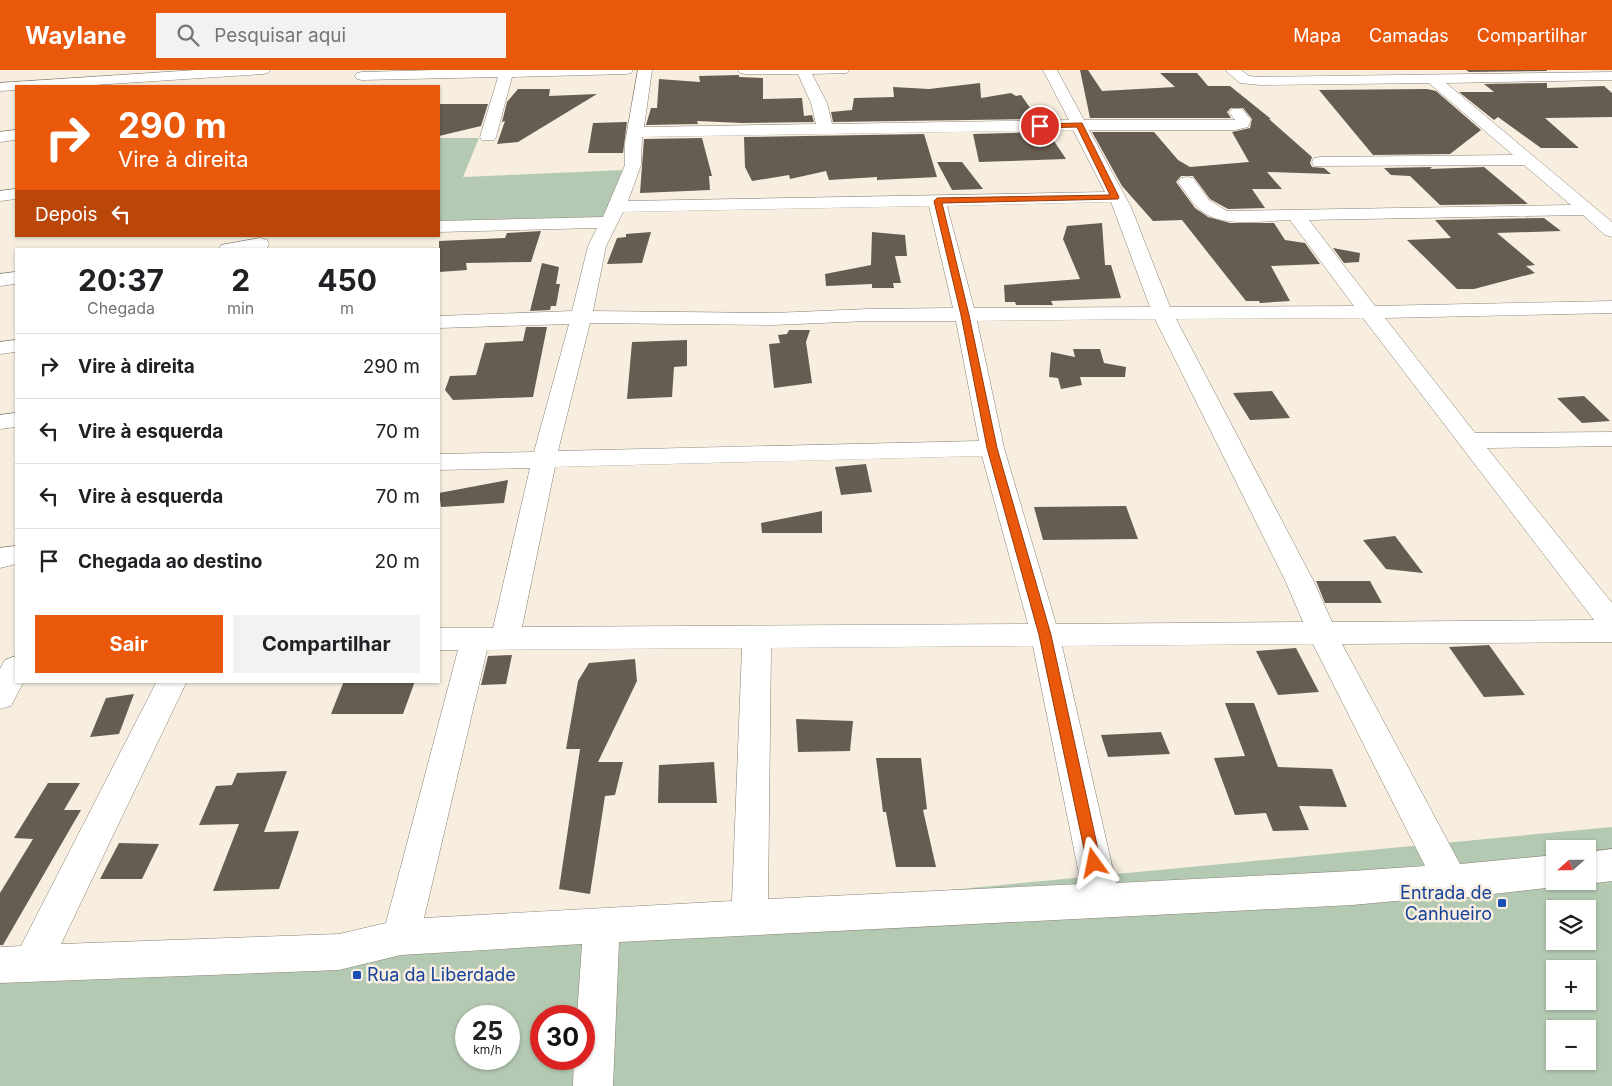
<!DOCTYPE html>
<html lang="pt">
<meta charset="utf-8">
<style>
:root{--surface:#fff;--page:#f2f2f2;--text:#202124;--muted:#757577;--line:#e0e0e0;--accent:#ea580c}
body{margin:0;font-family:Inter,sans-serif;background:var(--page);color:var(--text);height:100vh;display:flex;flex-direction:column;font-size:19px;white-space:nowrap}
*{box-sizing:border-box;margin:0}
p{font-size:16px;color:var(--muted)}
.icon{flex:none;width:28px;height:28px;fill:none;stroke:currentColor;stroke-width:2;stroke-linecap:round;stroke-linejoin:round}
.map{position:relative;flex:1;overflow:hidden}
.drawer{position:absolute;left:15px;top:178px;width:425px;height:435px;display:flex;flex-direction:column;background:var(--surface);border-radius:0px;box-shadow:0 1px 4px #0004}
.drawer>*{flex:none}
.hud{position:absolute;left:15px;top:15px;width:425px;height:152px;border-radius:0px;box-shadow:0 1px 4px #0004;background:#ea580c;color:#fff;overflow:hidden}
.needle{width:32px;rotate:249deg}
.tools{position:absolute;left:1546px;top:770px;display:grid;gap:10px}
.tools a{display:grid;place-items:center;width:50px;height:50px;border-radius:0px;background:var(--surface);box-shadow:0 1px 4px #0004;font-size:25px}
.speed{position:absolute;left:455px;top:935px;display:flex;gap:10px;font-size:25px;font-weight:700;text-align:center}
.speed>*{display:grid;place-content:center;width:65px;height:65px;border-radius:50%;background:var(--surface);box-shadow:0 1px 4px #0004;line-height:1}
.speed small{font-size:12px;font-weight:400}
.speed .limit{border:8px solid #d22;background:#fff;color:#111}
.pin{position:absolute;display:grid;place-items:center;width:42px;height:42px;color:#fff;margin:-21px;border:2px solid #fff;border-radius:50%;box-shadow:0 1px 5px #0007}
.me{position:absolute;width:55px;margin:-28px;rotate:348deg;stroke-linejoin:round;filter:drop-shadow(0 0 4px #0008)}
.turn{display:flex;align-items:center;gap:18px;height:105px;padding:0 20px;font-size:22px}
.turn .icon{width:65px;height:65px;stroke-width:2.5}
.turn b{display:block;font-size:35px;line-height:42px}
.then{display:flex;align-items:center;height:48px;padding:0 20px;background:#0003;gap:10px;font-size:19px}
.eta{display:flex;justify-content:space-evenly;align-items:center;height:85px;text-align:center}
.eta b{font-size:30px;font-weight:700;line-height:35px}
.action{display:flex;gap:10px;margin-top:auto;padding:10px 20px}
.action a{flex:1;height:58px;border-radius:0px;background:var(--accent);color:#fff;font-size:20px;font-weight:700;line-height:58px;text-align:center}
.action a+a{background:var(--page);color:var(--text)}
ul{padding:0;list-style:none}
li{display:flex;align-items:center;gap:15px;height:65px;padding:0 20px;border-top:1px solid var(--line)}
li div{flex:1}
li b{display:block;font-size:19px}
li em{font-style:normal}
header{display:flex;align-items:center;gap:30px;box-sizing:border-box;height:70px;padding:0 25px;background:var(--accent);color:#fff}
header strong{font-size:24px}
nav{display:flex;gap:28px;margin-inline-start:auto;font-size:18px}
.search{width:350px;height:45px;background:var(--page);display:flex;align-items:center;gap:12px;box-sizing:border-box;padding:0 18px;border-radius:0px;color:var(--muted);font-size:19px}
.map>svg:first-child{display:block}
.green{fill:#b4c9b1;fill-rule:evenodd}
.building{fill:#665d52}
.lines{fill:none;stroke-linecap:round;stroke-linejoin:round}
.minor-casing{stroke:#888074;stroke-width:1}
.minor{fill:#fff;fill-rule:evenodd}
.route{fill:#ea580c;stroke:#983908}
.transit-dot{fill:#1a4fb4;stroke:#f7eee0;stroke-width:2}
.labels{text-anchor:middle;stroke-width:5;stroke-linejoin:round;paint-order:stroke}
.near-transit-label{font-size:18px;fill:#164399;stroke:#f7eee0;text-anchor:end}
</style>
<header>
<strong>Waylane</strong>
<div class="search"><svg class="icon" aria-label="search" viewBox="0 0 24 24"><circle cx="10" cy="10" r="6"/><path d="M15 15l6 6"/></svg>Pesquisar aqui</div>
<nav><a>Mapa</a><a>Camadas</a><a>Compartilhar</a></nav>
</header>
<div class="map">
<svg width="1612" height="1016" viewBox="0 0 1612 1016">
<rect width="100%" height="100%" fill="#f7eee0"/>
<path class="green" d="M439,68H479L463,107L624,100L603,150L439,154Z
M1612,757V1016H0V910ZM1555,779H1588V811H1555ZM1555,839H1588V871H1555ZM1555,899H1588V931H1555ZM466,946H509V989H466ZM541,946H584V989H541ZM1555,959H1588V991H1555Z"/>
<path class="building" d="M1080,0H1088L1102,21L1175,17L1160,3H1197L1208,16H1230L1271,49H1269L1312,87L1310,93L1312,97L1324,98L1331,104L1267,102L1282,119H1252L1265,138L1228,139L1210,129L1193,106H1181L1176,112L1195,138L1208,147L1230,153H1274L1285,170L1305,173L1320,194L1271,196L1290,231L1260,233L1259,231H1246L1182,150L1153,151L1122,116L1092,62H1154L1178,90L1190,97L1249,92L1232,62L1250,58L1252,49L1243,38H1231L1227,42L1231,48H1090Z
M1466,0H1547V1L1469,2Z
M739,5V7L763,8V29L802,28L804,46L812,45L814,52L742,53L697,51L698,54L646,55L651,38H657L659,9L700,12L699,6Z
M980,13L981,28L1011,23L1016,26L1021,25L1038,49L833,52L831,42L852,40L854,28L894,27L893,17L929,19Z
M1547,13V18L1604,16L1612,23V47L1545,48L1579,78H1541L1498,47L1494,50L1459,22H1494L1484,14Z
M518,19H550L549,26L597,24L518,72L497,74L505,51L502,52L507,32Z
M1427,19L1436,21L1481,60L1450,84L1373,85L1319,20Z
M439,34H488L481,56L439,66Z
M627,52L623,83H588L593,53Z
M1048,62L1066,89L979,92L973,64Z
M924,64L937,107L877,110V107L829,110L826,101L790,109L789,105L752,111L745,97L744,67Z
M702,68L712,106H709L710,120L640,123L644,69Z
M937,92H962L983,119L952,120Z
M1432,97L1430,99L1484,97L1528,134L1440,135L1410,106L1391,105L1384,98Z
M1544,148L1561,161L1497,163L1535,195L1526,196L1535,203L1474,219H1457L1407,170L1451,168L1435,150Z
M1102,153L1105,195H1111L1121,228L1051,231L1053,235H1016L1015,232H1005L1004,215L1080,209L1063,169L1067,156Z
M541,161L531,192L466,193L467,200L439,202V171L505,168L507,163Z
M651,162L642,193L607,194L617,168L626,167V164Z
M872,162L905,165L907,186H895L901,213H893L894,218H872V214L826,216L825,204L871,195Z
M1333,178L1360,183L1359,192L1344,193Z
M542,193L559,197L556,214H560L556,236H551L550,240L530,241Z
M526,257H547L533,327L453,330L445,320L450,306L476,305L485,273L523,271Z
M789,260H810L806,272L812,313L774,318L769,274L780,273L778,265L787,264Z
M687,270V296L674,297L672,327L627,329L632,272Z
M1073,279H1100L1104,293L1126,297L1125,307H1080L1082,315L1061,319L1058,308L1049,307L1051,282L1075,287Z
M1272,321L1290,348L1250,350L1233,323Z
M1584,326L1610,351L1582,353L1557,328Z
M866,394L872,422L841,425L835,397Z
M508,410L504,433L441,437L439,423Z
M1126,436L1138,469L1043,470L1034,437Z
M822,441V463H762L761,453Z
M1395,466L1423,503L1386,499L1363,470Z
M1316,511H1370L1382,533H1325Z
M1489,575L1525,625L1484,627L1449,577Z
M1296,578L1319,622L1278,625L1256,581Z
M512,585L506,614L481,615L488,586Z
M635,589L637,611L598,692H623L615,725L605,726L590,824L559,819L580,679H566L578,611L589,593Z
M344,611H415L403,644H331Z
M134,624L119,664L90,667L106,628Z
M1225,633H1254L1278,697L1332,699L1347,737L1299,736L1309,760L1273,761L1266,743L1235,745L1214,688L1245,686Z
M796,649L853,651L850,681L798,682Z
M1161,662L1170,684L1108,687L1101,665Z
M876,688H921L927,739L923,740L936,797H896L886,742H883Z
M714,692L717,733H658L659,695Z
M287,701L264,762L299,761L279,819L213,821L239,754L199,755L216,716L232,715L237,703Z
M48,713H80L64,740H81L3,875H0V823L33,769L14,768Z
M119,773L159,774L142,809H100Z"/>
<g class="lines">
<defs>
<path id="minor" d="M196,0H270L268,3L263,4L79,16H16V20L0,21V13Z
M436,0H633L631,3L626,4L512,7L496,67L494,70H482L480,67L498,7L362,10L357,9L355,6L357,3L362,2Z
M638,0H652L644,57L816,54L811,33L798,4H745L740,3L738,0H849L847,3L812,4L827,33L832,54L1069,50L1043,0H1057L1084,50H1235L1229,42L1232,39H1242L1251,50L1248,57L1235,60H1089L1131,137L1170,237L1354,236L1290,150C1263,151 1221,158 1200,140C1191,132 1185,121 1178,112L1181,108L1187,107L1193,108L1209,130L1227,141L1571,135L1524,95L1314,96L1312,92L1314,88L1320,87L1513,85L1429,13L1260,15L1240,13L1225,0H1241L1249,6L1260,7L1612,2V10L1446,13L1612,152V167L1605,165L1583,145L1309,150L1375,236L1612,231V243L1385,248L1475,363L1612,362V376L1487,378L1612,533V572L1342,574L1460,794L1555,785V811L1567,812L1555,817L1467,827L1450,826L1352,835L619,872L613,1016H573L574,989H584V946H577L582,874L401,885L339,900L0,913V877L21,876L157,611H187L61,874L339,864L386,853L458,580H439V558H493L530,398L439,400V384L534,382L569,254L439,258V246L572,241L588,176L597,158L439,162V151L603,147L625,95V73ZM1073,60L1105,122L628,131L641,95L642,67ZM1111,132L1150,237L974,238L947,136ZM929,136L953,238L868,239L773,243L593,241L606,176L623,142ZM1363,248L1594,550L1332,552L1313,510L1176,249ZM1155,249L1285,510L1303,552L1056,554L1004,378L977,251ZM868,251H956L979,371L558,381L590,253L773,255ZM982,386L1028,554L522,557L555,397ZM1313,574L1425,796L1352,801L1116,813L1062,576ZM1033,576L1081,814L768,829L771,578ZM742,578L732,831L424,848L487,580Z
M16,60V70L0,72V62Z
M16,119V129L0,131V121Z
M260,168L267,170L269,174L267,178L219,179L221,175Z
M16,202V214L0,216V204Z
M16,270V282L0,284V272Z
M16,343V357L0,359V345Z
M16,476V494L0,498V478Z
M16,586V611H24L11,636L0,639V599L5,590Z
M1612,779V811L1588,814L1581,811H1588V782Z"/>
</defs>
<use href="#minor" class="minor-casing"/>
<use href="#minor" class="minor"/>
</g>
<path class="route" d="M1082,53L1119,127L1118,129L942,133L969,245L997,378L1051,565L1101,793L1099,798L1094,800L1089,798L1087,793L1039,565L987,378L961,245L934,131L937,128L1110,125L1077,57L1040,58L1037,56L1040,54Z"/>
<g class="transit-dot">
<rect x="1497" y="828" width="10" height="10" rx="2.5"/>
<rect x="352" y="900" width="10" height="10" rx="2.5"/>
</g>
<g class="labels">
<g class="near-transit-label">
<text x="1492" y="829">Entrada de<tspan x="1492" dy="21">Canhueiro</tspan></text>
<text x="367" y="911" text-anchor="start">Rua da Liberdade</text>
</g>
</g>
</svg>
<div class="tools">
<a><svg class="needle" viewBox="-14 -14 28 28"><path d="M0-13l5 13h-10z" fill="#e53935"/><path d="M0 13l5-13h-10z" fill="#757577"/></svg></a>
<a><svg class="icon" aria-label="layers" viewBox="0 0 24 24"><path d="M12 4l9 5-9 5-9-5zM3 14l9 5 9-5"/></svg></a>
<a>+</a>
<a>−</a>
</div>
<div class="speed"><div>25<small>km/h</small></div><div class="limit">30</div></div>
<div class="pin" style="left:1040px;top:56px;background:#d93025"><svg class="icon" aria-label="arrive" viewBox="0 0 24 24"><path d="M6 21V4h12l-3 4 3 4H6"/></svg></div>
<svg class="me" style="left:1094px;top:793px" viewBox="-20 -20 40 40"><path d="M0-17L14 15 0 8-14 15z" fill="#ea580c" stroke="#fff" stroke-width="4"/></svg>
<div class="hud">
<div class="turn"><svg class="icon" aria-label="right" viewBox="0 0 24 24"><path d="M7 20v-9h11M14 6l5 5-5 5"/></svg><div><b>290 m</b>Vire à direita</div></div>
<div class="then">Depois<svg class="icon" aria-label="left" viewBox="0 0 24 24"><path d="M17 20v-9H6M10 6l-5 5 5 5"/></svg></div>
</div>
<section class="drawer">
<div class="eta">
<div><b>20:37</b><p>Chegada</p></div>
<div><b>2</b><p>min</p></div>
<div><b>450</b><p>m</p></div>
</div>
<ul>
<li><svg class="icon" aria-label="right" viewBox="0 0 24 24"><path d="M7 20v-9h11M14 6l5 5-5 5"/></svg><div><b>Vire à direita</b></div><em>290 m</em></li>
<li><svg class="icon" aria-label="left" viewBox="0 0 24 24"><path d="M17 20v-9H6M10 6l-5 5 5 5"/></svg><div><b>Vire à esquerda</b></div><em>70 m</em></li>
<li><svg class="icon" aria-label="left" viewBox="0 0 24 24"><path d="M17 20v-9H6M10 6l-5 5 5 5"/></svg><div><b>Vire à esquerda</b></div><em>70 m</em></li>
<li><svg class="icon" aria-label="arrive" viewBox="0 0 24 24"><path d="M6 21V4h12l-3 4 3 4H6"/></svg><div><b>Chegada ao destino</b></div><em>20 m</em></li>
</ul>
<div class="action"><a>Sair</a><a>Compartilhar</a></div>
</section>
</div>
